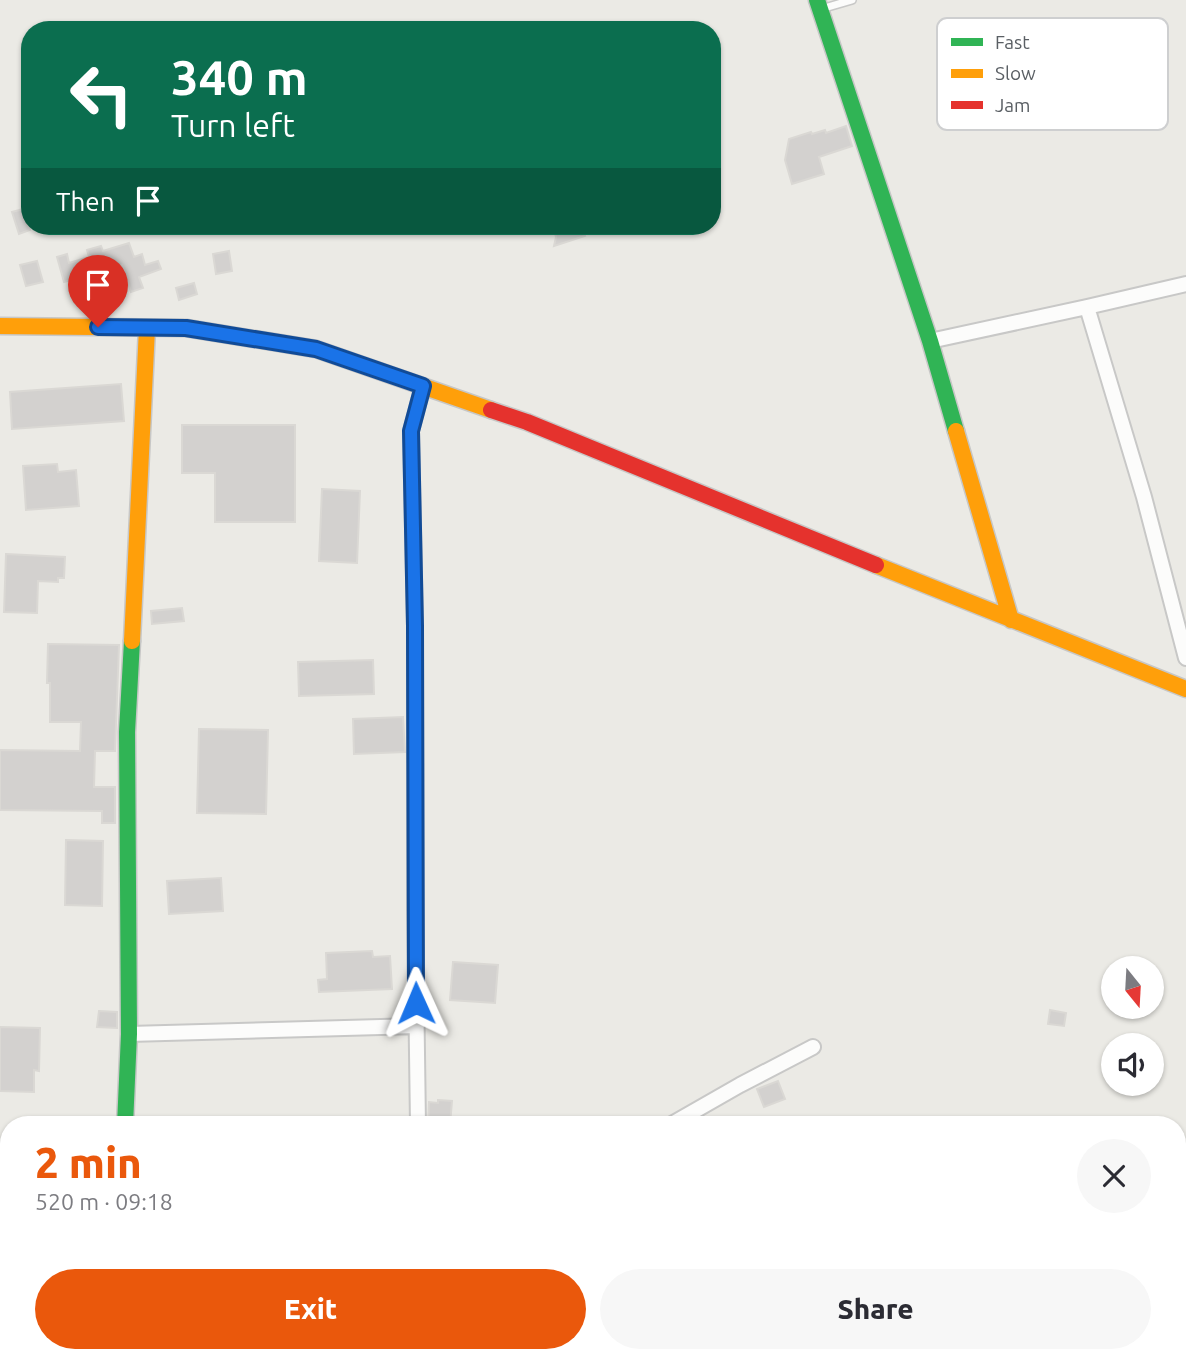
<!DOCTYPE html>
<meta charset="utf-8">
<style>
:root{--surface:#fff;--page:#f7f7f7;--text:#2b2b33;--muted:#7c7c81;--accent:#ea580c}
body{margin:0;font-family:Ubuntu,sans-serif;background:var(--page);color:var(--text);height:100vh;display:flex;flex-direction:column;font-size:26px;white-space:nowrap}
*{box-sizing:border-box;margin:0}
p{font-size:23px;color:var(--muted)}
.icon{flex:none;width:38px;height:38px;fill:none;stroke:currentColor;stroke-width:2;stroke-linecap:round;stroke-linejoin:round}
.map{position:relative;flex:1;overflow:hidden}
.panel{position:absolute;left:0px;top:1116px;width:1186px;height:247px;display:flex;flex-direction:column;background:var(--surface);border-radius:28px 28px 0 0;box-shadow:0 2px 5px #0004}
.panel>*{flex:none}
.guide{position:absolute;left:21px;top:21px;width:700px;height:214px;border-radius:28px;box-shadow:0 2px 5px #0004;background:#0b6e4f;color:#fff;overflow:hidden}
.needle{width:46px;rotate:162deg}
.buttons{position:absolute;left:1101px;top:956px;display:grid;gap:14px}
.buttons a{display:grid;place-items:center;width:63px;height:63px;border-radius:50%;background:var(--surface);box-shadow:0 2px 5px #0004;font-size:35px}
.pin{position:absolute;display:grid;place-items:center;width:60px;height:60px;color:#fff;margin:-72px -30px;border-radius:50% 50% 50% 0;rotate:-45deg;box-shadow:0 0 7px #0007}
.pin .icon{rotate:45deg}
.me{position:absolute;width:77px;margin:-38px;rotate:359deg;stroke-linejoin:round;filter:drop-shadow(0 0 5px #0008)}
.turn{display:flex;align-items:center;gap:24px;height:147px;padding:0 35px;font-size:32px}
.turn .icon{width:91px;height:91px;stroke-width:2.5}
.turn b{display:block;font-size:49px;line-height:60px}
.then{display:flex;align-items:center;height:66px;padding:0 35px;background:#0003;gap:14px;font-size:26px}
.round{display:grid;place-items:center;flex:none;width:74px;height:74px;border-radius:37px;background:var(--page)}
.headline{display:flex;align-items:center;justify-content:space-between;height:119px;padding:0 35px}
h1{font-size:42px;font-weight:800;line-height:52px;color:var(--accent)}
.cta{display:flex;gap:14px;margin-top:auto;padding:14px 35px}
.cta a{flex:1;height:80px;border-radius:42px;background:var(--accent);color:#fff;font-size:28px;font-weight:800;line-height:80px;text-align:center}
.cta a+a{background:var(--page);color:var(--text)}
.map>svg:first-child{display:block}
.building{fill:#d3d1cf;stroke:#dad8d4;stroke-width:2}
.lines{fill:none;stroke-linecap:round;stroke-linejoin:round}
.lane-casing{stroke:#c8c8c7;stroke-width:10}
.street-casing{stroke:#c8c8c7;stroke-width:18}
.fast-casing{stroke:#c7c7c6;stroke-width:19}
.slow-casing{stroke:#c7c7c6;stroke-width:19}
.jam-casing{stroke:#c7c7c6;stroke-width:19}
.lane{stroke:#fcfcfb;stroke-width:7}
.street{stroke:#fcfcfb;stroke-width:14}
.fast{stroke:#30b455;stroke-width:16}
.slow{stroke:#ff9f0a;stroke-width:16}
.jam{stroke:#e5322d;stroke-width:16}
.route-casing{stroke:#114b97;stroke-width:18}
.route{stroke:#1a73e8;stroke-width:12}
.key{fill:#fff;stroke:#cecfd0;stroke-width:2}
.key-label{font-size:19px;fill:#5a5f64}
</style>
<div class="map">
<svg width="1186" height="1362" viewBox="0 0 1186 1362">
<rect width="100%" height="100%" fill="#ebeae5"/>
<path class="building" d="M846,126L852,146L819,157L824,174L792,184L785,160L789,139L811,132L812,134L825,130L826,133Z
M23,209L30,230L19,234L12,212Z
M553,226H581L585,236L554,246L556,237Z
M129,243L134,257L142,254L145,265L158,261L161,269L139,277L143,288L131,292L122,265L87,275L94,302L85,304L78,278L64,282L57,257L67,254L69,263L89,257L87,250L101,246L103,251Z
M229,251L232,271L216,274L213,254Z
M37,261L43,282L26,286L20,265Z
M194,283L197,294L179,300L176,288Z
M121,384L124,421L12,429L10,392Z
M182,425H295V522H215V473H182Z
M57,464L58,472L76,470L79,506L26,510L23,466Z
M322,489L360,491L357,563L319,561Z
M6,554L65,557L64,578H58V582L38,581L37,613L4,612Z
M182,608L184,621L152,624L151,611Z
M48,644L119,645L115,751H95L94,787H115V823H102V811L0,810V750L80,751L81,722H50V683H47Z
M373,660L374,694L299,696L298,662Z
M403,717L405,752L354,754L353,719Z
M199,729L268,730L266,814L197,813Z
M66,840L103,841L102,906L65,905Z
M221,878L223,911L169,914L167,881Z
M372,951L373,957L390,956L392,989L319,992L318,980L327,979L326,953Z
M453,962L498,965L495,1003L450,1000Z
M1050,1010L1066,1013L1064,1026L1048,1024Z
M99,1011L117,1012V1028L97,1027Z
M0,1027L40,1028L39,1071L34,1070V1092L0,1091Z
M778,1081L785,1099L764,1107L757,1089Z
M438,1100L452,1101L450,1125H428L429,1102L438,1103Z"/>
<g class="lines">
<defs>
<path id="lane" d="M821,9L852,0"/>
<path id="street" d="M1087,307L1144,497L1186,658
M930,341L1087,307L1186,284
M129,1034L417,1026
M418,1125L415,909V626L411,431L423,386
M670,1125L740,1085L813,1047
M517,1354L522,1362
M98,1362L99,1354
M294,1362L307,1354
M756,1362L764,1354"/>
<path id="fast" d="M817,0L930,341L956,431
M125,1125L129,1034L127,732L132,641"/>
<path id="slow" d="M0,326L186,328L316,349L491,410
M956,431L1011,620
M876,565L1186,689
M132,641L147,328"/>
<path id="jam" d="M491,410L527,422L876,565"/>
</defs>
<use href="#lane" class="lane-casing"/>
<use href="#street" class="street-casing"/>
<use href="#fast" class="fast-casing"/>
<use href="#slow" class="slow-casing"/>
<use href="#jam" class="jam-casing"/>
<use href="#lane" class="lane"/>
<use href="#street" class="street"/>
<use href="#fast" class="fast"/>
<use href="#slow" class="slow"/>
<use href="#jam" class="jam"/>
</g>
<g class="lines">
<defs>
<path id="route" d="M98,327L186,328L316,349L423,386L411,431L415,626L416,1003"/>
</defs>
<use href="#route" class="route-casing"/>
<use href="#route" class="route"/>
</g>
<rect x="937" y="18" width="231" height="112" rx="10" class="key"/>
<rect x="951" y="38" width="32" height="8" fill="#30b455"/>
<rect x="951" y="69" width="32" height="9" fill="#ff9f0a"/>
<rect x="951" y="101" width="32" height="8" fill="#e5322d"/>
<g class="key-label">
<text x="995" y="49">Fast</text>
<text x="995" y="80">Slow</text>
<text x="995" y="112">Jam</text>
</g>
</svg>
<div class="buttons">
<a><svg class="needle" viewBox="-14 -14 28 28"><path d="M0-13l5 13h-10z" fill="#e53935"/><path d="M0 13l5-13h-10z" fill="#7c7c81"/></svg></a>
<a><svg class="icon" aria-label="sound" viewBox="0 0 24 24"><path d="M4 9h4l5-4v14l-5-4H4zM17 9q2 3 0 6"/></svg></a>
</div>
<div class="pin" style="left:98px;top:327px;background:#d93025"><svg class="icon" aria-label="arrive" viewBox="0 0 24 24"><path d="M6 21V4h12l-3 4 3 4H6"/></svg></div>
<svg class="me" style="left:416px;top:1003px" viewBox="-20 -20 40 40"><path d="M0-17L14 15 0 8-14 15z" fill="#1a73e8" stroke="#fff" stroke-width="4"/></svg>
<div class="guide">
<div class="turn"><svg class="icon" aria-label="left" viewBox="0 0 24 24"><path d="M17 20v-9H6M10 6l-5 5 5 5"/></svg><div><b>340 m</b>Turn left</div></div>
<div class="then">Then<svg class="icon" aria-label="arrive" viewBox="0 0 24 24"><path d="M6 21V4h12l-3 4 3 4H6"/></svg></div>
</div>
<section class="panel">
<div class="headline"><div><h1>2 min</h1><p>520 m · 09:18</p></div><a class="round"><svg class="icon" aria-label="close" viewBox="0 0 24 24"><path d="M6 6l12 12M18 6L6 18"/></svg></a></div>
<div class="cta"><a>Exit</a><a>Share</a></div>
</section>
</div>
